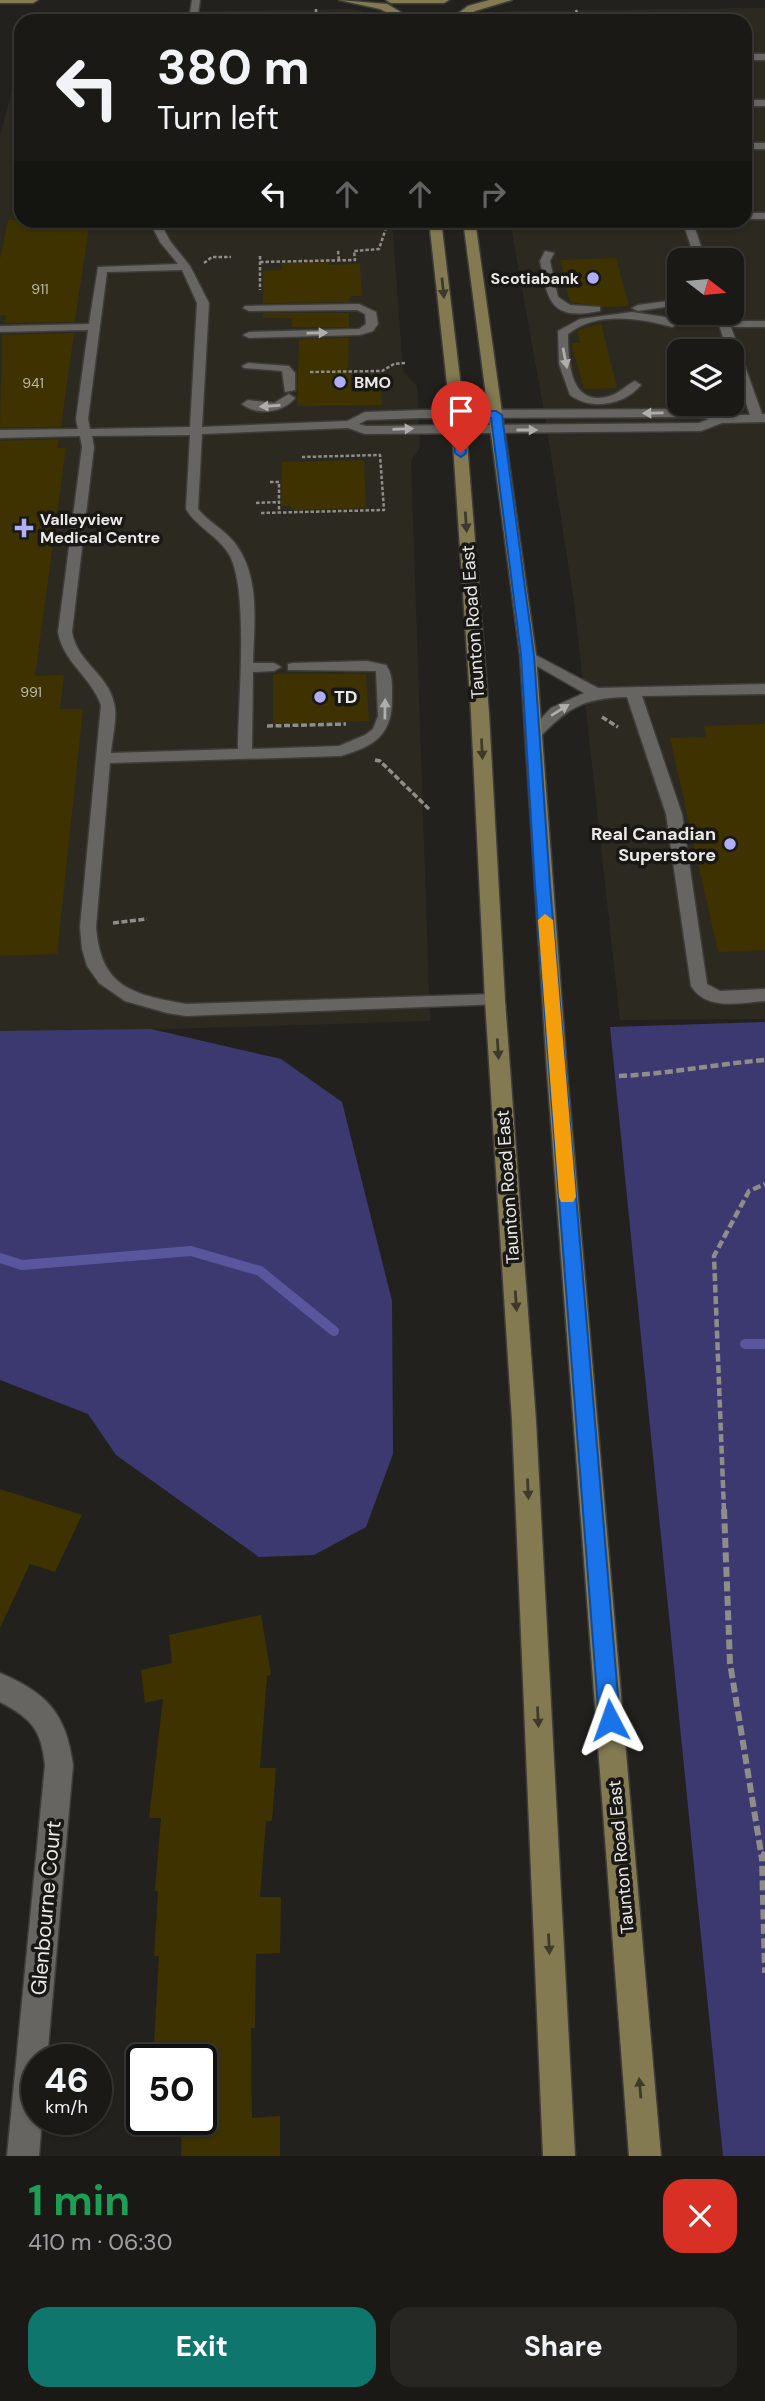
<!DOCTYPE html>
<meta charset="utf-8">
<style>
:root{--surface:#1a1916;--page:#272623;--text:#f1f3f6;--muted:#9fa0a1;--line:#383835;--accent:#0f766e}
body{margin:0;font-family:"DM Sans",sans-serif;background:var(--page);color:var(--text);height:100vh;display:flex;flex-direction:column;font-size:26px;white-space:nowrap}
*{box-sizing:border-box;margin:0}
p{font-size:23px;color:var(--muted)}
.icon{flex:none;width:38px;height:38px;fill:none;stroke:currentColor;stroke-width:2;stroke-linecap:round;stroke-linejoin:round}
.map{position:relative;height:2156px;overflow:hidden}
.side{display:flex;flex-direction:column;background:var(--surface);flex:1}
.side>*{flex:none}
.top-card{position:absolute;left:14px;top:14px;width:738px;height:214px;border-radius:21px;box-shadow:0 2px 5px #0004,0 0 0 2px var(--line);background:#1a1916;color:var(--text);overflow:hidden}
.needle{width:46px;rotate:106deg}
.fabs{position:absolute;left:667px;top:248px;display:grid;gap:14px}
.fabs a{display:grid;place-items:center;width:77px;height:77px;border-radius:14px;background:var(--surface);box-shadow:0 2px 5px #0004,0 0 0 2px var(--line);font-size:35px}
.speed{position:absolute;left:21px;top:2044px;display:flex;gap:14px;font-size:35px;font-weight:700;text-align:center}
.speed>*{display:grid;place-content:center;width:91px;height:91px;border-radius:50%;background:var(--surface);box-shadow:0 2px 5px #0004,0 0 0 2px var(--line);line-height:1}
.speed small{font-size:18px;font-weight:400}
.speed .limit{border:4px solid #111;border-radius:10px;background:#fff;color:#111}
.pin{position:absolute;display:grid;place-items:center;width:60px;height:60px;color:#fff;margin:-72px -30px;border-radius:50% 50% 50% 0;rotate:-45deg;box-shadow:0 0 7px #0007}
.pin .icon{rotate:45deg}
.me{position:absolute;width:77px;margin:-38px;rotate:356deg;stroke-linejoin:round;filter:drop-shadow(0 0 5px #0008)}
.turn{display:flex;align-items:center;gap:24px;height:147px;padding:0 28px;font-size:32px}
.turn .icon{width:91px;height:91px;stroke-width:2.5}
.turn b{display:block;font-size:49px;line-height:60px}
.lanes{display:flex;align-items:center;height:66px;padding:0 28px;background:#0003;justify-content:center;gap:35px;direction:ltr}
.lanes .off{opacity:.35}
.round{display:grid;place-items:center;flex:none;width:74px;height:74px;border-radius:21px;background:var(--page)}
.overview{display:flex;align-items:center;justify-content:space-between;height:119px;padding:0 28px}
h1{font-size:42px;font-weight:700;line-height:52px;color:#1e9e55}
.button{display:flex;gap:14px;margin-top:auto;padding:14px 28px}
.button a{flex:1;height:80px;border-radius:21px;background:var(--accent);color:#fff;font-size:28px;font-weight:700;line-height:80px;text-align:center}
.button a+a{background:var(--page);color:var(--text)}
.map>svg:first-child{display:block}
.built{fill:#2c2a20;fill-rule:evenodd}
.green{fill:#3c3970}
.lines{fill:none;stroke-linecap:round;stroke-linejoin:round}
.stream{stroke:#5a569d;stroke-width:10}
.building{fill:#3d3200}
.lane-casing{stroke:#3d3c39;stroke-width:3}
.street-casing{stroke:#3d3c39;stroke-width:3}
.secondary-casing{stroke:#3d3c39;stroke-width:3}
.path-far3{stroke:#8e8d8a;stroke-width:2.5;stroke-dasharray:3.5 2;stroke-linecap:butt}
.path-far2{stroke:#8e8d8a;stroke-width:3.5;stroke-dasharray:6 2.5;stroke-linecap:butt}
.path-far1{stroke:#8e8d8a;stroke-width:4.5;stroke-dasharray:8 3.5;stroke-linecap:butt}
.path{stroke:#8e8d8a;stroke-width:6;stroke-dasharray:10 4.5;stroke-linecap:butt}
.lane{fill:#666561;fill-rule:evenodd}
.street{fill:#666561;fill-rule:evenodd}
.secondary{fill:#837a52;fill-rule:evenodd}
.oneway{fill:#3e3a2a}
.oneway2{fill:#afaeab}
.route{fill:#1a73e8;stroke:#114b97;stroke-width:2}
.slow{fill:#f59e0b}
.poi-dot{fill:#afaefa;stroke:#191814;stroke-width:2.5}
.labels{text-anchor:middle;stroke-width:7;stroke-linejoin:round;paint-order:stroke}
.number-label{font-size:14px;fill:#bfbbad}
.far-poi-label{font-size:16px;font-weight:bold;fill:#eae9e7;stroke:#191814;text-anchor:start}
.street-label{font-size:18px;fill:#eae9e7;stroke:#191814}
.poi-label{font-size:18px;font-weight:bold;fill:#eae9e7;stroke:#191814;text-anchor:start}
.near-street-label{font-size:21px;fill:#eae9e7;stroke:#191814}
</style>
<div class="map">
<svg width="765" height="2156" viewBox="0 0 765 2156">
<rect width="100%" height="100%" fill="#22211e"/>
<path class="built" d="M765,8V1019L620,1020L574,601L546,423L510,221L746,220V21H485L506,11ZM679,261H732V313H679ZM679,352H732V404H679Z
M349,9L362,11L364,21H31L33,14Z
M21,58V220L392,221L403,371L417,386L418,402L420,448L411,461L430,1021L71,1032L0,1031V135Z"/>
<path class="green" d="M765,1022V2156H723L610,1027Z
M151,1029L281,1059L342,1102L392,1301L393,1454L366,1527L314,1555L259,1557L116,1455L88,1414L0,1380V1031Z"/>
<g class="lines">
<path class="stream" d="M0,1258L22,1265L191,1251L260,1271L334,1331
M745,1344H765"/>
</g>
<path class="building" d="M8,220H90L75,322L4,323L6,315H0V259Z
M616,258L629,306L603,307L570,302L560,260Z
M329,262V265L360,264L362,296H350L349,302L263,303V271L282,270V263Z
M263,313H349V327H292V318H263Z
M601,323L617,388L584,389L571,343H580L577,331Z
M74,333L61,427H0L2,335Z
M349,338L348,373H381L382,405L297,406L299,339Z
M59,439L57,448H66L35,676L64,675L60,709H83L57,954L0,956V441Z
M364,460L366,508L291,510V506H281L282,462Z
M273,674H366L369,721L273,724Z
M765,724V950L718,952L670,738L706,737L704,726Z
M0,1489L82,1515L55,1572L30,1564L0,1628Z
M261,1615L271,1675L267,1676L260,1768H276L272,1821H266L260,1897H281L280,1953L256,1954L255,2028H251L252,2118L280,2116V2156H181L182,2120H201V2060H153L159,1956H154L158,1891H155L161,1818H149L163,1699L145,1703L141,1670L172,1663L169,1635Z"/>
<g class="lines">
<defs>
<path id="lane" d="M192,0H200L197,21H189Z
M746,54H765V60H746Z
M746,100H765V106H746Z
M746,143H765V149H746Z
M746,213H765V219H746Z
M149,220H159L170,241L190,266L209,303L202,427L347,421L365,412L422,410L699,409L721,415H750L732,362V352H728L715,313H726L728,321H765V327H731L762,414H765V422L722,423L701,431L365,434L348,428L202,434L198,509C208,522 224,529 234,542C261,576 254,623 253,663H274L281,667L274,671L253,672L252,749L339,746L365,735L373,729L378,716L376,671L288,670V664L293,663L367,661L386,665C393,675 392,684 392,696C393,734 376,746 341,756L110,763L96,927C101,988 132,994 186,1004L495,994L503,1000L501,1004L186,1016L167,1013L125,1001L99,983L87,966L82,949L80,927L101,705C91,677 63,662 58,632L82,447L80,436L0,438V430L78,429L76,419L88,330L0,332V326L89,324L98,267L178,264L160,242ZM182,270L197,303L190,427L90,429L88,419L107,272ZM698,417L709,419L699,423L366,426L359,424L367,420L422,418ZM190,435L186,509C197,528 219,536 230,556C249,594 238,702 238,749L111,753C112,738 118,717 114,703C108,674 77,662 72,632L94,447L92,436Z
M682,220H692L706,261H696Z
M545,251L554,253L550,261L558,297L570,305L600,307V311C550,321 548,301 540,261Z
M668,301L672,302V306L638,311L632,308L638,305Z
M359,304L376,312L378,324L373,331L360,335L249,338L243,335L249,332L359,329L366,324L365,314L357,310L249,311L243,308L245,306Z
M632,312L665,317L678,324L672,327C639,318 597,311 568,334C568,362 570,408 610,396C620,393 626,385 635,381L641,385C624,405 592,411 570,395L559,364L558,331L580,319Z
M248,363L289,366L295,373V390L285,392L282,371L244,368L242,366Z
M289,394L295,398C283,413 257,416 242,404L248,400L274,403Z
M528,651L598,688L765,684V694L642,696L682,814L707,984L720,991L765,989V1001C741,1003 706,1011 691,986L666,814L627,697C583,698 567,708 537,740H527L525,737L527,734L551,708L584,693L523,658V652Z"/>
<path id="street" d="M0,1673C47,1693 66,1713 73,1765L47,2060H37V2119H42L39,2156H7L45,1765C41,1729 32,1719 0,1702Z"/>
<path id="secondary" d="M0,0H38L33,3H0Z
M339,0L387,4L416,21H403L380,9Z
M386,0H449L444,3H391Z
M489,0H512L475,11L459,21H448L468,6Z
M429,220H441L466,429L489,713L505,1000L536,1421L575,2156H543L512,1421L485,1000L471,713L452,429Z
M463,220H475L536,655L567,1071L661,2156H629L547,1071L520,655Z"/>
</defs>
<use href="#lane" class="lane-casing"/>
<use href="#street" class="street-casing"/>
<use href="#secondary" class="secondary-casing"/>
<path class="path-far3" d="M316,9V16H324L323,21
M576,10L580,21
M324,19H331
M338,251L339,260
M260,256V290
M260,262L355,260L354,251L379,249L388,222H398
M204,263L212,257H231
M310,372L382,371L394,364L405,363
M270,482H279V513
M256,503L279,502
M261,513L384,510L380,455L302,457"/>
<path class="path-far2" d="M602,717L618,727
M267,726L346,724
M375,760L380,761L429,809
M113,923L147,919"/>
<path class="path-far1" d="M619,1076C668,1074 716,1064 765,1060
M724,1511L714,1256L749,1191L765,1184"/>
<path class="path" d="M724,1509L730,1663L762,1859
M765,1852L762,1859L765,1973"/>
<use href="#lane" class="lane"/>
<use href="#street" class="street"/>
<use href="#secondary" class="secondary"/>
</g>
<defs><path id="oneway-solid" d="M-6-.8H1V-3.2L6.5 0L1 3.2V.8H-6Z" transform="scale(1.75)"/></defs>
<g class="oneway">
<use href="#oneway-solid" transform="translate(443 288) rotate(84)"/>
<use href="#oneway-solid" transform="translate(466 522) rotate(86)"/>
<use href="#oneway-solid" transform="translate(482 749) rotate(87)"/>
<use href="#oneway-solid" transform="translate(498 1049) rotate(86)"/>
<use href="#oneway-solid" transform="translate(516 1301) rotate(86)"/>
<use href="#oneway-solid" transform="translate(528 1489) rotate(87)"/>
<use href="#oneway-solid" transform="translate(538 1717) rotate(87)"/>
<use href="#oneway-solid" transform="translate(549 1944) rotate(87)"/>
<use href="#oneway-solid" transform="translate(640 2088) rotate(-95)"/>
</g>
<g class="oneway2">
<use href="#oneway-solid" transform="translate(317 333) rotate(-1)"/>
<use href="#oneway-solid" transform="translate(565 358) rotate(79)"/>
<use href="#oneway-solid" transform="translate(270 406) rotate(176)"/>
<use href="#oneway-solid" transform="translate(653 413) rotate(179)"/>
<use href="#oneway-solid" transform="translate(403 429) rotate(-2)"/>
<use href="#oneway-solid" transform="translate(527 430)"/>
<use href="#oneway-solid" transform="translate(385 709) rotate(-89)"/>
<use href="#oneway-solid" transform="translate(560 710) rotate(-32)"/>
</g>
<path class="route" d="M457,411H496L502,415L534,655L550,885L620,1720L617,1727L610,1730L602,1727L599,1720L535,885L521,655L491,418L463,417L466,453L461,457L455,453L451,414Z"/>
<path class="slow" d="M545,914L553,920L576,1197L573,1202H561L559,1197L538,920Z"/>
<g class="poi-dot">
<circle cx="593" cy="278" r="7"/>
<circle cx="340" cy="382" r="7"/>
<path d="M20.5 517.5h7v7h7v7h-7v7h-7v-7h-7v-7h7z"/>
<circle cx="320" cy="697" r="7"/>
<circle cx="730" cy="844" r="7"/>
</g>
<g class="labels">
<g class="number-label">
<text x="40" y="294">911</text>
<text x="33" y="388">941</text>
<text x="31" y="697">991</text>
</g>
<g class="far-poi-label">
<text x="579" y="284" text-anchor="end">Scotiabank</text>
<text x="354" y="388">BMO</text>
<text x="40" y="525">Valleyview<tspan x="40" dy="18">Medical Centre</tspan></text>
</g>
<g class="street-label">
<text transform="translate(473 622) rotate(-94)" y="6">Taunton Road East</text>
<text transform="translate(508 1187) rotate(-94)" y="6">Taunton Road East</text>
<text transform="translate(621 1857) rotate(-95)" y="6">Taunton Road East</text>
</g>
<g class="poi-label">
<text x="334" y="703">TD</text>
<text x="716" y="840" text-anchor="end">Real Canadian<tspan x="716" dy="21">Superstore</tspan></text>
</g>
<g class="near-street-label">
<text transform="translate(46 1908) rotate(-85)" y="7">Glenbourne Court</text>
</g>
</g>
</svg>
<div class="fabs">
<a><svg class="needle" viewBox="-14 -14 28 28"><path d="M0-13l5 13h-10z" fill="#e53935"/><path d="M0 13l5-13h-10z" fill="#9fa0a1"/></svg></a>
<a><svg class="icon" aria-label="layers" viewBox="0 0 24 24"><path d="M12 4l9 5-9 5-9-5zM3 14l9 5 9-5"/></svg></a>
</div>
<div class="speed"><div>46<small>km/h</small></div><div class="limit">50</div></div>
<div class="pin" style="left:461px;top:453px;background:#d93025"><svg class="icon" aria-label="arrive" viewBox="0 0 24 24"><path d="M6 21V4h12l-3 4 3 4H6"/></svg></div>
<svg class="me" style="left:610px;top:1720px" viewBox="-20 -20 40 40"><path d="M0-17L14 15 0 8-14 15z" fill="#1a73e8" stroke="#fff" stroke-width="4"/></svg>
<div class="top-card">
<div class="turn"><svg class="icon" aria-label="left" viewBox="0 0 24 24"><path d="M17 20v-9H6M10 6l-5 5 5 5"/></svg><div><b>380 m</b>Turn left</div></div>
<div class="lanes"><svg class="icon" aria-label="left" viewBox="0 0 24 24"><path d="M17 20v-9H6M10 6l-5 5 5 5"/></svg><svg class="icon off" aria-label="ahead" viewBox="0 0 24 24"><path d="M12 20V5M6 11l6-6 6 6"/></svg><svg class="icon off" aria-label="ahead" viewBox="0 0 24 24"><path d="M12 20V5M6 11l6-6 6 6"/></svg><svg class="icon off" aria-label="right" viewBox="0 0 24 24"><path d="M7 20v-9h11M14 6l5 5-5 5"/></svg></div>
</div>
</div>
<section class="side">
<div class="overview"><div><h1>1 min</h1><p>410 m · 06:30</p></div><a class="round" style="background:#d93025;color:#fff"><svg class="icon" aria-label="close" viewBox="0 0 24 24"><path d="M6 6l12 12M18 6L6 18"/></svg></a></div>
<div class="button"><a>Exit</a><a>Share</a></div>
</section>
